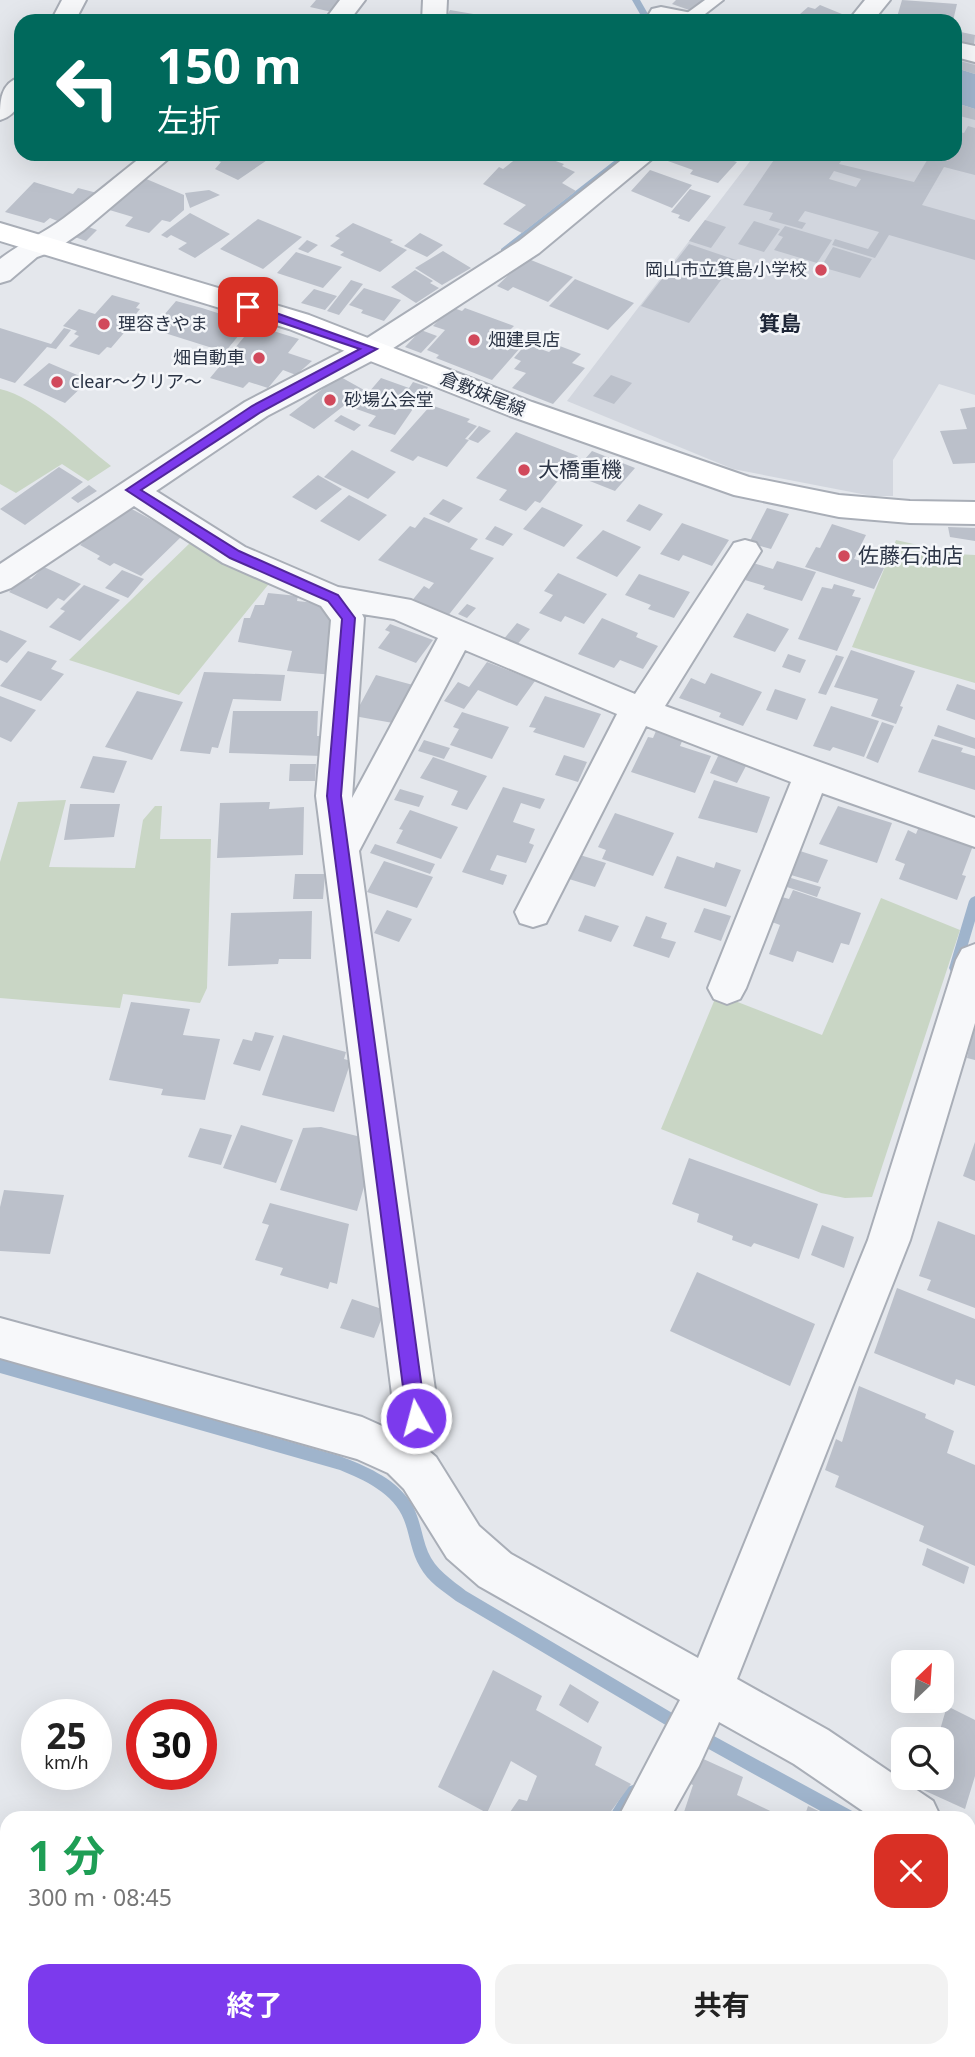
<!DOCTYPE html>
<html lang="ja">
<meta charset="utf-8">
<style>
:root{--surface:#fff;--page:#f2f2f2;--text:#222;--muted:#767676;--accent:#7c3aed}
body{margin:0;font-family:"Noto Sans","Noto Sans JP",sans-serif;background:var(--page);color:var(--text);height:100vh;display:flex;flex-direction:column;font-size:26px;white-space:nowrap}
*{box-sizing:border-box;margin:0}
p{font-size:23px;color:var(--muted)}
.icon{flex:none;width:38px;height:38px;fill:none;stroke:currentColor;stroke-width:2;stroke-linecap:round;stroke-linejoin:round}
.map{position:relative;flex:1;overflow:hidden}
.panel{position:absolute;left:0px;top:1811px;width:976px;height:247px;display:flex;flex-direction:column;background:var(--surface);border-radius:21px 21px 0 0;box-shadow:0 7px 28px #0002}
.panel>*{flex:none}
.guide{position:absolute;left:14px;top:14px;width:948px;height:147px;border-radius:21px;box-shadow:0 7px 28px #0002;background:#00695c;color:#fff;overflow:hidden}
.needle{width:46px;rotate:25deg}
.fabs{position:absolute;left:891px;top:1650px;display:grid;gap:14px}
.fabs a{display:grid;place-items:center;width:63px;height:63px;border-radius:14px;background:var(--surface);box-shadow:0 7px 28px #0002;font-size:35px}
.speed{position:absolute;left:21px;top:1699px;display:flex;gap:14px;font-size:35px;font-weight:700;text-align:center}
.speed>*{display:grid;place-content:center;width:91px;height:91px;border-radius:50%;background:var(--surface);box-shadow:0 7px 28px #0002;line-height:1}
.speed small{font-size:18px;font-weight:400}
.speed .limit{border:10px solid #d22;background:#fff;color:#111}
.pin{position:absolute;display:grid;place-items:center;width:60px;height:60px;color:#fff;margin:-30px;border-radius:14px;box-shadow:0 4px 10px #0006}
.me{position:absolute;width:77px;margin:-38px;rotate:353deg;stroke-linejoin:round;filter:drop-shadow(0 0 5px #0008)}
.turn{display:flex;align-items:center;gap:24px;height:147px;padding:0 28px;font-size:32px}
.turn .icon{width:91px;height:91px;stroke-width:2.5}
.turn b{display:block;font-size:49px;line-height:60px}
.round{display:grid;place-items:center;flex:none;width:74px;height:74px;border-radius:21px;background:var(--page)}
.summary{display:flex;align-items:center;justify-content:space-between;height:119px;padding:0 28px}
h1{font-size:42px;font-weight:700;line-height:52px;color:#1e9e55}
.cta{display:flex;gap:14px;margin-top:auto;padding:14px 28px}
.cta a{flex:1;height:80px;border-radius:21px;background:var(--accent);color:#fff;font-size:28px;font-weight:700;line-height:80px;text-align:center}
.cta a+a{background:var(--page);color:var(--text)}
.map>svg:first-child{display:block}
.built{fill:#d2d6de}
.green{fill:#c9d6c5}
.water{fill:#9fb4cc}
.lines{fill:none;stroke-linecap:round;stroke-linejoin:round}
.stream{fill:#9fb4cc;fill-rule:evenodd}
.building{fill:#bbc0ca;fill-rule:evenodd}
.service-casing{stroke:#a9aeb7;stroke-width:4}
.minor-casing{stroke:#a9aeb7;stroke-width:4}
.tertiary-casing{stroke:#a9aeb7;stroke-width:4}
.secondary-casing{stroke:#a9aeb7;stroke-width:4}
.service{fill:#f7f8fa;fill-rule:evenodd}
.minor{fill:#f7f8fa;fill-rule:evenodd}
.tertiary{fill:#f7f8fa;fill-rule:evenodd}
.secondary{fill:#fff;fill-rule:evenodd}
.route{fill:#7c3aed;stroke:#51269a;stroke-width:2}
.poi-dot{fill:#d1495b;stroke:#f4f6f9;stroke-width:2.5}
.labels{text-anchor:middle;stroke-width:5;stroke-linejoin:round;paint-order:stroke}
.far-poi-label{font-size:18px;fill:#2b3445;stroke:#f4f6f9;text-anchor:start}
.far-street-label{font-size:18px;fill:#2b3445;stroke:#f4f6f9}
.far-quarter-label{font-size:21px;font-weight:bold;fill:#1d2536;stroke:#f4f6f9}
.poi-label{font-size:21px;fill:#2b3445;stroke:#f4f6f9;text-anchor:start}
</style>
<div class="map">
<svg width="975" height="2057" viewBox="0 0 975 2057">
<rect width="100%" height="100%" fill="#e4e7ec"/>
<path class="built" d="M956,57L975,61V395L939,384L893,460V496H872L733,469L567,401L754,156L758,154H956Z"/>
<path class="green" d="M0,389C38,398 79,441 111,466L88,481L62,464L16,493L0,484Z
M896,540L957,554L975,555V683L852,647Z
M191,542L272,580L179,695L69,660Z
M66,800L49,867L135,868L143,820L155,806H162L160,839H211L207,988L200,1003L123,994L120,1008L0,998V862L18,802Z
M881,898L960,930L872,1197L845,1198L821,1193L661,1129L717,994L822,1035Z"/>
<path class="water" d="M956,68L975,74V109L956,103Z"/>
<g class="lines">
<path class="stream" d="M632,0H640L652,21H644Z
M623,154H632L507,253H501V249Z
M975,896V921L961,968L959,972H951L949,968L969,901L971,898Z
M0,1359L340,1456C365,1466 393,1477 409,1500C420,1515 421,1535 428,1552C435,1569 452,1580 466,1591L679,1717L854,1812L856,1818H833L669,1727L456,1601C443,1591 428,1582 420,1567C411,1552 410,1535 404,1520C394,1493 364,1480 340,1470L0,1373Z
M633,1785L639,1787L641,1793L625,1818H608L627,1787Z
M233,2051H276L274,2057H231Z"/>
</g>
<path class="building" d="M316,0H341L332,12L310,7Z
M676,0H709L692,11L672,4Z
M902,0L957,4L953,21H925L897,17Z
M820,5L842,14L834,21H792L808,7L815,9Z
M450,10L497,18L495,21H444Z
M956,31L975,35L974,46L956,43Z
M956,60L975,65V74L956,68Z
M956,103L975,109V120L956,115Z
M968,126L975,128V175L944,167L922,205L975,220V260L889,235L875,258L832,245L835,239L868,249L879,232L805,211L798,221L806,223L802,229L769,220L773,213L743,205L778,154H833L844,157L839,164L914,182L929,157L920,154H956V131L964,133ZM834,171L861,179L856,187L829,179Z
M202,154H276L238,180L215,169L221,162Z
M536,154L564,164L562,166L575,172L562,183L576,191L522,233L503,224L526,205L483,184L499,167L503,169L517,158L524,161Z
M671,154H722L719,156L737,162L718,183L690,174L693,170L665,160Z
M650,170L692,185L672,208L631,191Z
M144,178L184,195V210L170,222L162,220L149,233L125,226L133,217L106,209Z
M34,182L73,194L78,188L101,194L65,224L50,218L44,223L5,212Z
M690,189L711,196L689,222L678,218L680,215L671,212Z
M209,190L220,195L190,208L185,193Z
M190,213L230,234L195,258L178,249L187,243L171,235L167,238L161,235Z
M258,219L302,237L263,269L220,249Z
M705,220L726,227L711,248L689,241Z
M754,221L780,229L764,252L738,244Z
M353,223L393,240L390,242L407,250L380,272L340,255L344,252L330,246L340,238L335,236Z
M83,225L97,230L86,241L72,236Z
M785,226L832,240L817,263L774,250L783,237L778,235Z
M420,233L443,245L427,257L404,246Z
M307,240L318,245L308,253L298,249Z
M689,244L736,260L689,323L641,306Z
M833,247L872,259L860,278L821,267Z
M443,251L471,268L442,285L415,268Z
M296,252L342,267L323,288L277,273Z
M526,258L573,277L548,302L513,287L508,291L497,286Z
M415,270L433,281L430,283L439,288L416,303L391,287Z
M575,279L634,303L608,330L549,306Z
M351,280L363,284L339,315L327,311Z
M364,288L401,300L384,321L361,313L363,310L349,305Z
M314,289L337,296L325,310L301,303Z
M112,295L140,303L136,308L140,309L132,319L135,320L111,348L107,347L99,355L69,346L79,336L74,334L77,331L63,326L79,309L95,314Z
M176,301L202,308L249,323L225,352L152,329Z
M451,307L462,311L465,308L514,326L510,330L521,334L512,345L520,348L492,380L436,358L439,355L427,350L445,330L433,326Z
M254,325L299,339L288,353L312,361L296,375L283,370L268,388L249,382L243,388L210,378Z
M0,328L51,344L64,328L71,330L56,349L47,347L15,383L0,378Z
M421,330L437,336L421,353L405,347Z
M526,344L549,352L557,345L581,354L572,363L585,368L553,404L512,388L526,373L514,369L521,361L514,358Z
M49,363L89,380L65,403L23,385Z
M611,375L632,383L614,404L593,396Z
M339,376L364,390L314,429L289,415Z
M381,378L409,388L413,382L428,387L395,435L368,426L376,416L351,407L364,390L369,392Z
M431,405L470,419L467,422L477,426L465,439L469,440L447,467L418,456L413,461L390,451Z
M975,407V463L953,464L940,431L967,429L960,409Z
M341,415L361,425L354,431L334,421Z
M479,426L491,431L478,443L468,439Z
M516,432L578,456L540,503L535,501L526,511L499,500L507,490L476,478Z
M352,450L396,472L368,499L324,477Z
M592,451L635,468L615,491L572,474Z
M59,467L83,482L25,525L0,509Z
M318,475L342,489L316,510L292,497Z
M89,485L97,491L78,503L71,498Z
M349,495L387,515L359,541L320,521Z
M443,499L463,508L449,523L429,514Z
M639,504L663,514L650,531L626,521Z
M128,507L182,536L141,576L114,563L110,566L97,559L100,556L80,545L108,518L113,520Z
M542,507L583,525L564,547L523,529Z
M767,508L789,514L771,549L749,543Z
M424,517L478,539L470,549L494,558L447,617L410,603L424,586L429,589L434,583L378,560L410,526L415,528Z
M682,523L729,540L712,566L683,555L679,561L660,554Z
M832,524L866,535L854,559L884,568L874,589L805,567L816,547L820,548Z
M495,526L513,534L503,546L485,539Z
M948,527L975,528V541L950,537Z
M603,530L641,547L617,577L576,558Z
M777,561L816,572L802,601L763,589L765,586L745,580L753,563L773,569Z
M44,567L81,584L64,601L58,598L47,609L9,592L26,577L31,579Z
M122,570L144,579L128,598L105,588Z
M558,573L607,594L584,624L565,616L561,622L539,613L553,595L544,591Z
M639,574L690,592L674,618L648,609L651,605L625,595Z
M834,584L855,590L852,596L861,598L837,651L798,639L822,587L832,589Z
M84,585L120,600L80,641L49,627L65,611L60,609Z
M268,593L298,596L297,601L325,604L331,610L329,621L338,622L334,675L287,671L292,651L238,642L244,618H250L255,605H264Z
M467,604L476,608L467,618L458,614Z
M747,613L789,629L775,652L733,637Z
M602,618L638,633L636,637L658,646L643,669L620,660L614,668L578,654Z
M517,623L530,629L516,646L503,640Z
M390,624L433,640L416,663L378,648L390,632L385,630Z
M0,630L27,641L7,663L0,660Z
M851,650L915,671L900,706L903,707L896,724L871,716L878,699L834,687Z
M28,651L57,661L51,669L64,674L41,701L0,686Z
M788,654L806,660L800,673L782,667Z
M836,655L844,657L826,695L818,693Z
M487,662L535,681L517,706L478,690L464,709L444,701L458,682L469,687Z
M204,672L285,675L281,701L233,699L218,748L212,747L210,754L180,751Z
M711,673L762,692L743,726L719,717L721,713L679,698L691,678L705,684Z
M376,675L413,685L393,723L354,716Z
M957,684L975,690V720L946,710Z
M775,689L806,699L797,720L766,710Z
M137,691L183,702L152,760L105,747Z
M0,696L36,710L11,742L0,737Z
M545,696L601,714L584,748L533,732L536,728L529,727Z
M831,706L879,721L864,757L833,747L830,751L813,746Z
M233,711H318L317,736H324L322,756L229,753Z
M462,712L509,727L492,759L450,745L459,729L453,727Z
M882,722L894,726L878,763L866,758Z
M938,725L975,738V749L934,736Z
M656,731L683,739L680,746L711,756L695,793L631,772L648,737L653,738Z
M932,739L963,748L961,752L975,756V790L918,772Z
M424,740L450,748L444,759L418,751Z
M719,754L747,764L737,783L710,773Z
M564,755L587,762L578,782L555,775Z
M93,756L127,761L114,793L80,788Z
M433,757L487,776L467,810L451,805L458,791L420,778Z
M290,764H316L315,781H289Z
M714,780L770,797L757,833L698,818Z
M503,787L545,799L540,809L521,803L513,822L535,829L529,843L534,845L526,863L497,855L490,870L507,875L503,885L462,872Z
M400,789L424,796L419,807L394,800Z
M270,802L269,809L304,807L303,855L217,858L220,803Z
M70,804H120L114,837L64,840Z
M838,806L892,823L877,863L819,844Z
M410,810L458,827L441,859L396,843L403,830L399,829Z
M615,813L674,833L653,876L602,859L606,850L598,847Z
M920,824L974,843L962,875L966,876L957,900L899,879L905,864L895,860L908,830L916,834Z
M375,844L435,864L430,874L370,853Z
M800,851L828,860L818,883L791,875Z
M580,855L606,863L595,887L569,879Z
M677,856L714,868L716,862L741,870L726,907L664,888Z
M384,861L433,877L417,908L367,892Z
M295,874H325L323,899H293Z
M791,878L821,887L817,897L787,887Z
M793,890L861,913L849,945L841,943L833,963L797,951L793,962L769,954L780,925L772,922L782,897L789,899Z
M704,908L731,916L721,941L694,932Z
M387,910L412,919L399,942L374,933Z
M312,911L311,959H279L278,964L228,966L231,913Z
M585,915L619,926L611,942L578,931Z
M646,916L667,923L661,938L676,942L669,958L633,946Z
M131,1002L190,1009L183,1035L220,1039L205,1100L161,1095L163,1089L109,1080Z
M974,1025L975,1026V1060L967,1058Z
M255,1032L274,1036L260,1071L233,1064L243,1039L252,1041Z
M283,1035L346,1052L344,1059L351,1061L334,1112L262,1095Z
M241,1125L293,1140L276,1183L223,1168Z
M321,1127L365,1138L370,1166L357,1211L280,1190L303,1128Z
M200,1128L232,1135L221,1165L188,1157Z
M975,1142V1181L963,1176Z
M689,1158L818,1204L799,1259L754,1243L751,1247L732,1240L733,1236L697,1222L699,1214L672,1204Z
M4,1190L64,1195L50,1254L0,1251V1207Z
M270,1203L349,1224L337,1284L330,1282L328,1289L280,1275L283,1268L255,1260L269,1225L262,1223Z
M938,1221L975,1235V1308L927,1290L931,1280L919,1276Z
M822,1225L854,1237L844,1268L811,1255Z
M697,1272L815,1324L790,1386L670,1331Z
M897,1288L975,1319V1386L956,1379L954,1385L874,1353Z
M352,1299L385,1310L374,1338L340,1328Z
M859,1386L926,1414L925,1418L954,1431L947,1453L975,1465V1566L919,1541L924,1526L835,1487L839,1476L825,1470L836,1439L842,1442Z
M927,1548L969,1567L964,1584L922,1565Z
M493,1670L542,1696L536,1710L602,1747L595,1765L631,1784L606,1818H506L519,1799L527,1801L537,1776L511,1761L487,1813L438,1787Z
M570,1684L599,1702L588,1723L559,1705Z
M947,1706L975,1720V1776L965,1809L921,1789L925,1778H942V1740H937Z
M699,1757L743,1777L737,1795L785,1818H682L693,1785L688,1783Z
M808,1806L833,1818H804Z
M970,1948L975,1951V2057H963L952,2051H970Z
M7,2031V2051H104V2057H0V2033Z
M446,2051H535L537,2057H431Z
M553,2051H584L589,2057H539Z
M773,2051H862L860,2057H771Z"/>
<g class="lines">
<defs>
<path id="service" d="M705,0H723L696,21H683V16Z"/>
<path id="minor" d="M340,0H365L349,21H324Z
M423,0H447L446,21H422Z
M865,0H890L873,21H848Z
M661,7L707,16L710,21L652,19L649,14L652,9Z
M956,42L975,46V62L956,57Z
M145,154H174L84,230L54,251L37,257L10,280L0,283V259C20,243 43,234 64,218C91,198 118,175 145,154Z
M629,154H658L539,253L381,356L267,416L156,491L245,547L338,587L411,600L635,694L734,543L745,540L756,543L761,551L665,706L975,818V847L822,793L746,988L740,999L727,1004L714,999L708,988L791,782L646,726L546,923L533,927L520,923L515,912L617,714L465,650L359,851L439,1418L429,1451L436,1457L479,1526L511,1554L698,1658L868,1240L956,960L962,949L975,944V1023L910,1240L737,1679L828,1730L933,1801L941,1818H873L794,1764L719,1722L699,1766L670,1818H618L680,1700L479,1586L447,1558L404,1489L388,1473L357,1459L0,1358V1318L362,1417L391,1430L395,1418L316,796L331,620L321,606L223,563L134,506L11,588L0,592V564L245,402L361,342L519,241ZM362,614L394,619L438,638L352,798L364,618Z
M970,1830L975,1832V1883L970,1881Z
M315,2051H378L376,2057H313Z
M580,2051H633L635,2057H582Z"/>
<path id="tertiary" d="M62,0H86L75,21H51Z
M21,77C21,96 21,114 0,120C0,101 0,83 21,77Z"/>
<path id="secondary" d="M0,223L309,315L532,402L749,477L839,495L910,501L975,502V524L910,523L839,517L734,495L510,416L289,329L0,241Z"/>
</defs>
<use href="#service" class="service-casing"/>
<use href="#minor" class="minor-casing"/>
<use href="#tertiary" class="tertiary-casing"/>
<use href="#secondary" class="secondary-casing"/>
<use href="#service" class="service"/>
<use href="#minor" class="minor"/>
<use href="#tertiary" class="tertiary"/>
<use href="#secondary" class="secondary"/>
</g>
<path class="route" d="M248,303L377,349L261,412L141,490L239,551L338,595L355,618L341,796L426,1418L423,1425L416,1427L410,1425L407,1418L327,796L342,619L328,601L230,558L126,490L252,406L360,349L244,310L242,307Z"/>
<g class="poi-dot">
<circle cx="821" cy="270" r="7"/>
<circle cx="104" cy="324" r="7"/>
<circle cx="474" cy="340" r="7"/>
<circle cx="259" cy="358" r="7"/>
<circle cx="57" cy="382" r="7"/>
<circle cx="330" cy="400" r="7"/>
<circle cx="524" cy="470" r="7"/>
<circle cx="844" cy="556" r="7"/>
</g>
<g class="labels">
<g class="far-poi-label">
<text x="807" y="276" text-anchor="end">岡山市立箕島小学校</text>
<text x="118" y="330">理容きやま</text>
<text x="488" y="346">畑建具店</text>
<text x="245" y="364" text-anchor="end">畑自動車</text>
<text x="71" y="388">clear～クリア～</text>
<text x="344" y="406">砂場公会堂</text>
</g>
<g class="far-street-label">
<text transform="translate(483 394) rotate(22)" y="6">倉敷妹尾線</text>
</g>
<g class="far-quarter-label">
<text x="780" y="331">箕島</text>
</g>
<g class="poi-label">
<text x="538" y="477">大橋重機</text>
<text x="858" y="563">佐藤石油店</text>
</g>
</g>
</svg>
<div class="fabs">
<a><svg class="needle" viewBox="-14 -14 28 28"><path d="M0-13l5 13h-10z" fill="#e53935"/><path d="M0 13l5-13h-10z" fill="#767676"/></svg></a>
<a><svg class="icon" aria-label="search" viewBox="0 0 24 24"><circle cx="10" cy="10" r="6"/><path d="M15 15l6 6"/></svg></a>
</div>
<div class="speed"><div>25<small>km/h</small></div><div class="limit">30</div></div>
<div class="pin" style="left:248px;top:307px;background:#d93025"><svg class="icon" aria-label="arrive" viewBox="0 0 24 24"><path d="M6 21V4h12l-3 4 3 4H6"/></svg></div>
<svg class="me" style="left:416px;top:1418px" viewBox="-20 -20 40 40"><circle r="17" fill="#7c3aed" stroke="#fff" stroke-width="3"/><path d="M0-11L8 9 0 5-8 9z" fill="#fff"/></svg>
<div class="guide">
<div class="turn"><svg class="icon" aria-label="left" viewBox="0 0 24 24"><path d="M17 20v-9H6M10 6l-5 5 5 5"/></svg><div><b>150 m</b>左折</div></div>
</div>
<section class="panel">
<div class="summary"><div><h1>1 分</h1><p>300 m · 08:45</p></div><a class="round" style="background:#d93025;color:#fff"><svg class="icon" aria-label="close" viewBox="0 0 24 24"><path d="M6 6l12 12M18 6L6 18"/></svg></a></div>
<div class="cta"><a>終了</a><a>共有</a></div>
</section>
</div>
